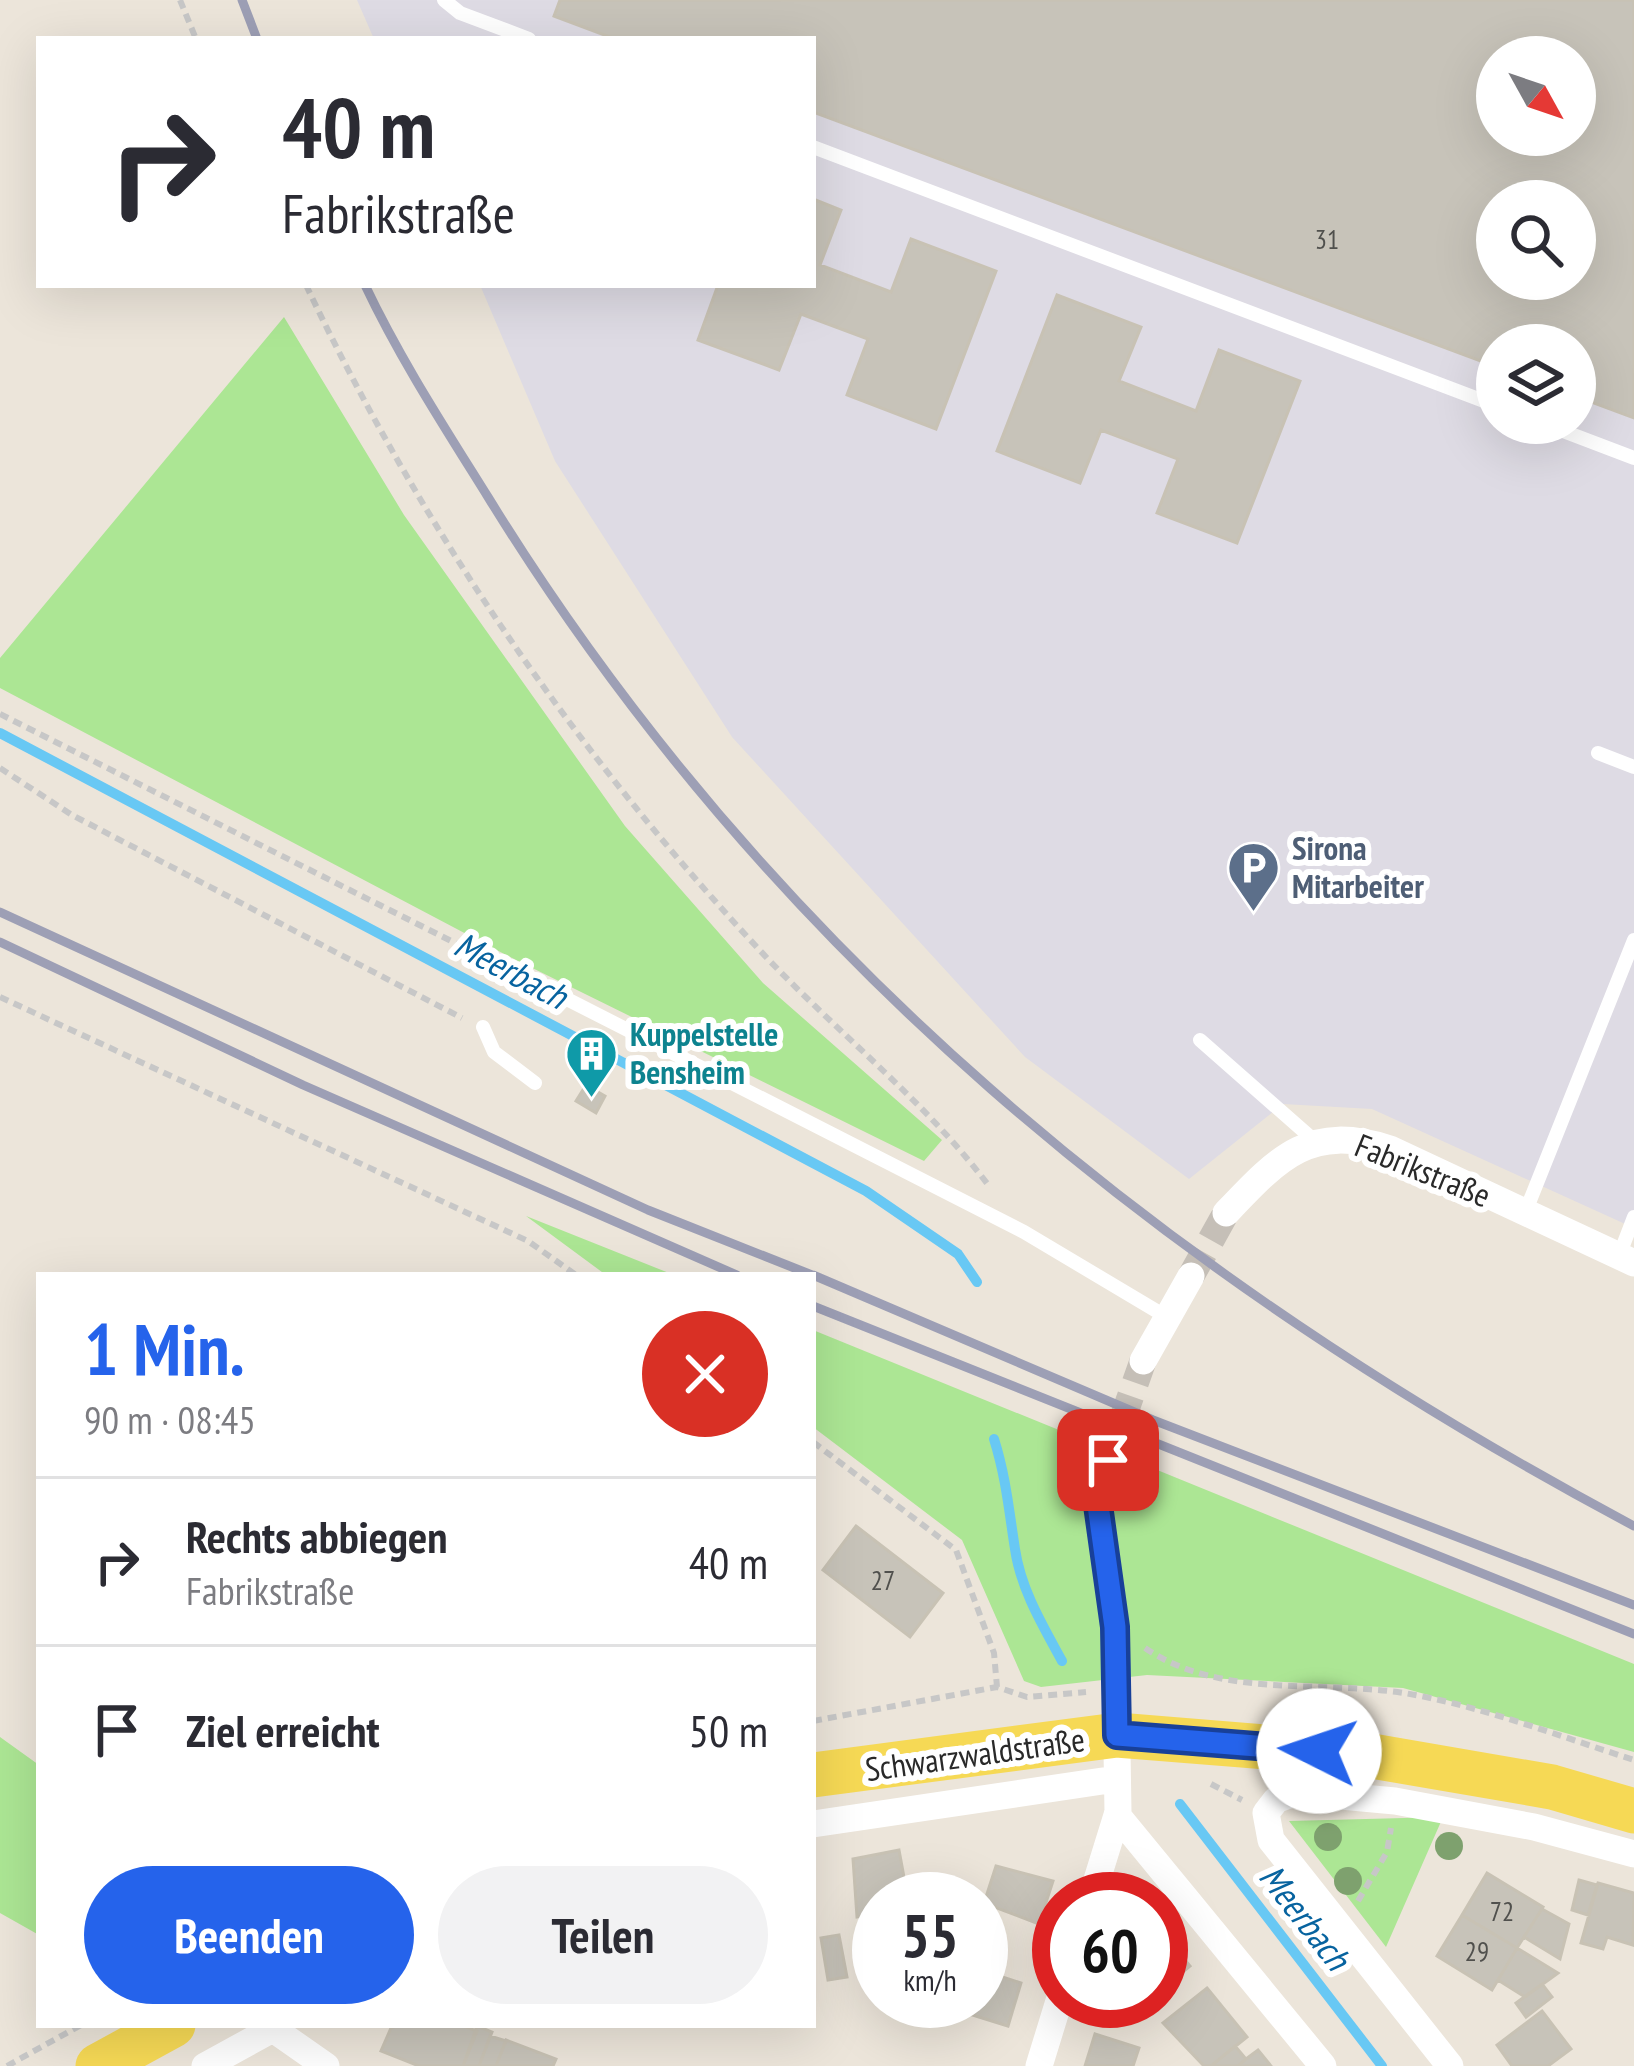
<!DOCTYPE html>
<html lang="de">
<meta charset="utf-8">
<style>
:root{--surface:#fff;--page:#f2f2f3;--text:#2b2b33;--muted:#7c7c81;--line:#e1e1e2;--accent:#2563eb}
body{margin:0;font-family:"PT Sans Narrow",sans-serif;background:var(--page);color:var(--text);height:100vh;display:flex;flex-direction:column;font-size:45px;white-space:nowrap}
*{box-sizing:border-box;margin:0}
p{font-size:39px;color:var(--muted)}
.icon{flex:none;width:66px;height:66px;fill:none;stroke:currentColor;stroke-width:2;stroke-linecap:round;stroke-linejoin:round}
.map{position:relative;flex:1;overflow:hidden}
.details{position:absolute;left:36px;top:1272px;width:780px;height:756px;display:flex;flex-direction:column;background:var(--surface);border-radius:0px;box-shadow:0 12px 48px #0002}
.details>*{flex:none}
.hud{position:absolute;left:36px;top:36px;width:780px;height:252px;border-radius:0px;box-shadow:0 12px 48px #0002;background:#fff;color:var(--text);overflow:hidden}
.needle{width:78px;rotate:130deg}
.fabs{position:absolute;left:1476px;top:36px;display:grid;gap:24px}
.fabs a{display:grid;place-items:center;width:120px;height:120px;border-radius:50%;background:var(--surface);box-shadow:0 12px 48px #0002;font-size:60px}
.speed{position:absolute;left:852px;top:1872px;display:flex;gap:24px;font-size:60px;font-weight:700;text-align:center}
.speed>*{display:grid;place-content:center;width:156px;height:156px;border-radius:50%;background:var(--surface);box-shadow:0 12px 48px #0002;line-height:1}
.speed small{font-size:30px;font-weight:400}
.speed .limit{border:18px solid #d22;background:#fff;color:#111}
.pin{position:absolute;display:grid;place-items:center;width:102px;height:102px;color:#fff;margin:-51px;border-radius:24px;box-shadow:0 6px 18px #0006}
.me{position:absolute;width:132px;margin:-66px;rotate:274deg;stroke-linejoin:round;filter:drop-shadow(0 0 9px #0008)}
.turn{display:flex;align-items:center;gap:42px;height:252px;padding:0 48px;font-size:54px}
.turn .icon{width:156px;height:156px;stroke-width:2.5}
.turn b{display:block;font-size:84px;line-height:102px}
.round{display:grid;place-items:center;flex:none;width:126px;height:126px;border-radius:63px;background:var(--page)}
.summary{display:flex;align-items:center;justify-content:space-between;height:204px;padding:0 48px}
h1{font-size:72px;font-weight:800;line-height:90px;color:var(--accent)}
.action{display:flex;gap:24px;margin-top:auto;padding:24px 48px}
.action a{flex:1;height:138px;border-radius:72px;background:var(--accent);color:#fff;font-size:48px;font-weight:800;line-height:138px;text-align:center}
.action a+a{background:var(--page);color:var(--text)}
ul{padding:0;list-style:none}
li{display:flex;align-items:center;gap:36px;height:168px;padding:0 48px;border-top:3px solid var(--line)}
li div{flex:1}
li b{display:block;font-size:45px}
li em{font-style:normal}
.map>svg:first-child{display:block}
.industrial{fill:#dedbe4;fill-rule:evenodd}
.green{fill:#ace694}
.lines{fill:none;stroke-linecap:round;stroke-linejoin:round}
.stream{stroke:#68c8f4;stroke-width:10}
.building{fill:#c7c3b9;stroke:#c8c2b4;stroke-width:3;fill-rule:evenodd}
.street-tunnel{stroke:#c5bfb7;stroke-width:27;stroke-dasharray:27 14;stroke-linecap:butt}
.path{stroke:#c7c7c7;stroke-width:6;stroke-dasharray:9 6;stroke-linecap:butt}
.lane{stroke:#fff;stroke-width:14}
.street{stroke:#fff;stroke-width:27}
.primary{stroke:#f6d955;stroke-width:45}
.rail{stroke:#9d9fb5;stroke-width:9}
.tree{fill:#7ea16e}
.route-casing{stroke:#184099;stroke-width:30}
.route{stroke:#2563eb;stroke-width:21}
.labels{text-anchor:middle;stroke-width:12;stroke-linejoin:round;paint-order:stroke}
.number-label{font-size:27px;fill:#50504d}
.service-label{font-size:33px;font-weight:bold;fill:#4e5e75;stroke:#fff;text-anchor:start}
.culture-label{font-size:33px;font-weight:bold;fill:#0d838f;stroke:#fff;text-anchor:start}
.street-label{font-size:33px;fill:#292929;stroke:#fff}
.water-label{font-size:36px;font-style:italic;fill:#07639f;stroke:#fff}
</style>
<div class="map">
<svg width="1634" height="2066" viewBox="0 0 1634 2066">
<rect width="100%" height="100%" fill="#ece5da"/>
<path class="industrial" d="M357,0H1634V1228L1372,1109L1283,1104L1189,1179L1025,1057L732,737L555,461L480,285H813V39H374ZM1497,57H1575V135H1497ZM1497,201H1575V279H1497ZM1497,345H1575V423H1497Z"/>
<path class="green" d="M284,317L404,515L625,826L763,983L942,1140L924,1161L508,956L0,688V658Z
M526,1216L674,1275H606Z
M813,1330L1634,1664V1752L1403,1688L1147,1675L1041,1687L1024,1681L962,1540L813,1427Z
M0,1737L39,1765V1935L0,1913Z
M1443,1817L1386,1947L1289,1821Z"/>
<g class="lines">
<path class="stream" d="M0,733L866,1191L958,1254L977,1282
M994,1439C1006,1477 1009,1511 1015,1549C1021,1590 1043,1626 1062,1661
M1180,1804L1382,2066"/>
</g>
<path class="building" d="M560,0H1634V418L1575,396V345H1497V367L813,112V39H615L554,16ZM1497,57H1575V135H1497ZM1497,201H1575V279H1497Z
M813,199L841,210L820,265L891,292L911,239L996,271L936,429L847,395L868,339L801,314L779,370L698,340L718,285H813Z
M1057,295L1141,327L1119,381L1196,411L1219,350L1300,381L1237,543L1157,513L1178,459L1101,430L1080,483L997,451Z
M586,1085L605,1096L596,1113L576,1101Z
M856,1526L943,1593L910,1637L823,1570Z
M899,1850L908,1899H879V1913L857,1917L853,1859Z
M996,1866L1053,1881L1039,1924L984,1903Z
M1487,1873L1543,1907L1517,1948L1462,1915Z
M1579,1880L1597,1885L1588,1915L1572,1910Z
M1598,1883L1634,1893L1633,1945L1607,1937L1603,1949L1581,1943Z
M1542,1909L1569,1924L1560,1959L1524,1937Z
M1462,1915L1517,1948L1492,1990L1437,1956Z
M1161,1931L1190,1966L1161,1990Z
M839,1935L847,1977L828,1980L821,1938Z
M1517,1948L1558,1973L1525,1997L1498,1980Z
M981,1970L1021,1983L1008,2026L966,2013L970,2001H981Z
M1542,1984L1552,1997L1526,2017L1516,2003Z
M1207,1988L1247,2037L1211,2066H1204L1163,2023Z
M1542,2011L1571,2049L1548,2066H1512L1497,2045Z
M398,2025H461L477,2031L463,2066H419L381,2051L391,2028Z
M477,2026L492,2032L479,2066H463Z
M1095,2034L1139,2048L1133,2066H1085Z
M490,2036L506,2041L496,2066H479Z
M506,2040L556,2059L553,2066H496Z
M1235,2046L1246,2059L1238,2066H1211Z
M1258,2050L1271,2066H1238L1246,2059Z"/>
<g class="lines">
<path class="street-tunnel" d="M1191,1276L1226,1213
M1108,1460L1143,1361"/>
<path class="path" d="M180,0L196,39
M306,285C423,532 580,759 767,958C840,1035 925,1101 989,1186
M0,714L485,958
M0,768L72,815L462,1018
M0,997L528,1241L576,1275
M813,1442L956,1550L994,1653L997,1687
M1145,1648C1219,1699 1319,1680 1404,1693C1478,1705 1562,1737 1634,1760
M813,1721L997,1687L1027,1697L1086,1692
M1211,1784L1242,1800
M1358,1901L1387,1852L1391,1828
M7,2066L81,2025"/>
<path class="lane" d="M444,0L460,13L529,39
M813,147L1497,406
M1542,423L1634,458
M1598,753L1634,767
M506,968L1024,1232L1165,1316
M483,1027L494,1052L535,1083
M1200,1040L1316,1142
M1525,1213L1634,940
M1619,1256L1634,1217"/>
<path class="street" d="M1226,1213C1279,1157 1310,1123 1390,1149L1634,1263
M1143,1361L1191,1276
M1117,1815L1323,2066
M813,1824L1116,1779
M1091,1899L1118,1812L1115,1627L1097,1498L1108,1460
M273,2029L326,2066
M205,2066L280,2025
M1039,2066L1059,2001
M1450,2066L1271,1840L1266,1813L1276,1800L1297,1792L1395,1801L1534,1827L1634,1854"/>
<path class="primary" d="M813,1775L1117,1735L1366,1755L1552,1787L1634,1811
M98,2066L173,2025"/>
<path class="rail" d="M242,0L257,39
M365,285C400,359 445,428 488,497C768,952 1166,1277 1634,1526
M0,912L648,1210L812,1275
M0,942L303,1085L737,1275
M813,1275L1153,1420L1634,1605
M813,1306L1634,1634"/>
</g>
<g class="tree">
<circle cx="1328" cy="1837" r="14"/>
<circle cx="1449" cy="1846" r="14"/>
<circle cx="1348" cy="1881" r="14"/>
</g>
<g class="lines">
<defs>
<path id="route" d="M1108,1460L1097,1498L1115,1627L1117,1735L1319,1751"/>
</defs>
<use href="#route" class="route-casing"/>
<use href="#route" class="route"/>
</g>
<defs>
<symbol id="parking-pin" viewBox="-11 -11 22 30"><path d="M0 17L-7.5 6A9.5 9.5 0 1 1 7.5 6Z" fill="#5c6f8a" stroke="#fff"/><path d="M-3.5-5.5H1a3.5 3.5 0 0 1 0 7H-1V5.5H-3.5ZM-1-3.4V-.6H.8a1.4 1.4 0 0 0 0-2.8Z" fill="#fff"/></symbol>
<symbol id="building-pin" viewBox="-11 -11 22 30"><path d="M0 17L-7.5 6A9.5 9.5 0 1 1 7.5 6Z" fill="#0f9aa8" stroke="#fff"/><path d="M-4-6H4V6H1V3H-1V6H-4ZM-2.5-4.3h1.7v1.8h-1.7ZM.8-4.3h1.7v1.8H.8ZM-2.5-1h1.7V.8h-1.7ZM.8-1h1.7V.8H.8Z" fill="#fff"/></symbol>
</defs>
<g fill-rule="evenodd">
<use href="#parking-pin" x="1224" y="838" width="59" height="81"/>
<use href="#building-pin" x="562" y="1024" width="59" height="81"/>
</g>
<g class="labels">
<g class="number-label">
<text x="1327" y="249">31</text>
<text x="883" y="1590">27</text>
<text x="1502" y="1921">72</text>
<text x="1477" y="1961">29</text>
</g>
<g class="service-label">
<text x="1292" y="860">Sirona<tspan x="1292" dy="38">Mitarbeiter</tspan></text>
</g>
<g class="culture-label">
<text x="630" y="1046">Kuppelstelle<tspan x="630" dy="38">Bensheim</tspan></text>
</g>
<g class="street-label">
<text transform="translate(1423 1170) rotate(22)" y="12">Fabrikstraße</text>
<text transform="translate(975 1754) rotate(-8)" y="12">Schwarzwaldstraße</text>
</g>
<g class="water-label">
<text transform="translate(511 970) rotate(28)" y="13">Meerbach</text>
<text transform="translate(1305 1917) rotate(52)" y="13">Meerbach</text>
</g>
</g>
</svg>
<div class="fabs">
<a><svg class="needle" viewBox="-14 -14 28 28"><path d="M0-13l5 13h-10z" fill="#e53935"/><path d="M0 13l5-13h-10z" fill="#7c7c81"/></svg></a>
<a><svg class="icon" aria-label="search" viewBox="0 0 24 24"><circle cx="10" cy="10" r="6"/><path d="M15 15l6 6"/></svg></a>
<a><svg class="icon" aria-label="layers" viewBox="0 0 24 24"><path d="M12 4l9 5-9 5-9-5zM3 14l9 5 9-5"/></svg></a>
</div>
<div class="speed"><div>55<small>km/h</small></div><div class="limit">60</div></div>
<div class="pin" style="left:1108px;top:1460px;background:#d93025"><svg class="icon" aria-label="arrive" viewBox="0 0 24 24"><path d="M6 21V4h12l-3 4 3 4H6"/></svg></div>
<svg class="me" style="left:1319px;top:1751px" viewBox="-20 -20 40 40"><circle r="19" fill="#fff"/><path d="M0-13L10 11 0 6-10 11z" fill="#2563eb"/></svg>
<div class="hud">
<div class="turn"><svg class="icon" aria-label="right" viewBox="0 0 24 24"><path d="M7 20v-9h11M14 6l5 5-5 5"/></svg><div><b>40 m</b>Fabrikstraße</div></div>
</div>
<section class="details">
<div class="summary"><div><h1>1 Min.</h1><p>90 m · 08:45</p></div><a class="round" style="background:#d93025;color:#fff"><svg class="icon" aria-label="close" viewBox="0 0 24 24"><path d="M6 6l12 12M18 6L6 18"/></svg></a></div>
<ul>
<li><svg class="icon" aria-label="right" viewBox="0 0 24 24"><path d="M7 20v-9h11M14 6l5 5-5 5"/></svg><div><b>Rechts abbiegen</b><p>Fabrikstraße</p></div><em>40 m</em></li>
<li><svg class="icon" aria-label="arrive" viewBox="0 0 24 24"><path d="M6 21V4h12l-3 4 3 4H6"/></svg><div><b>Ziel erreicht</b></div><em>50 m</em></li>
</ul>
<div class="action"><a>Beenden</a><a>Teilen</a></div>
</section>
</div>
